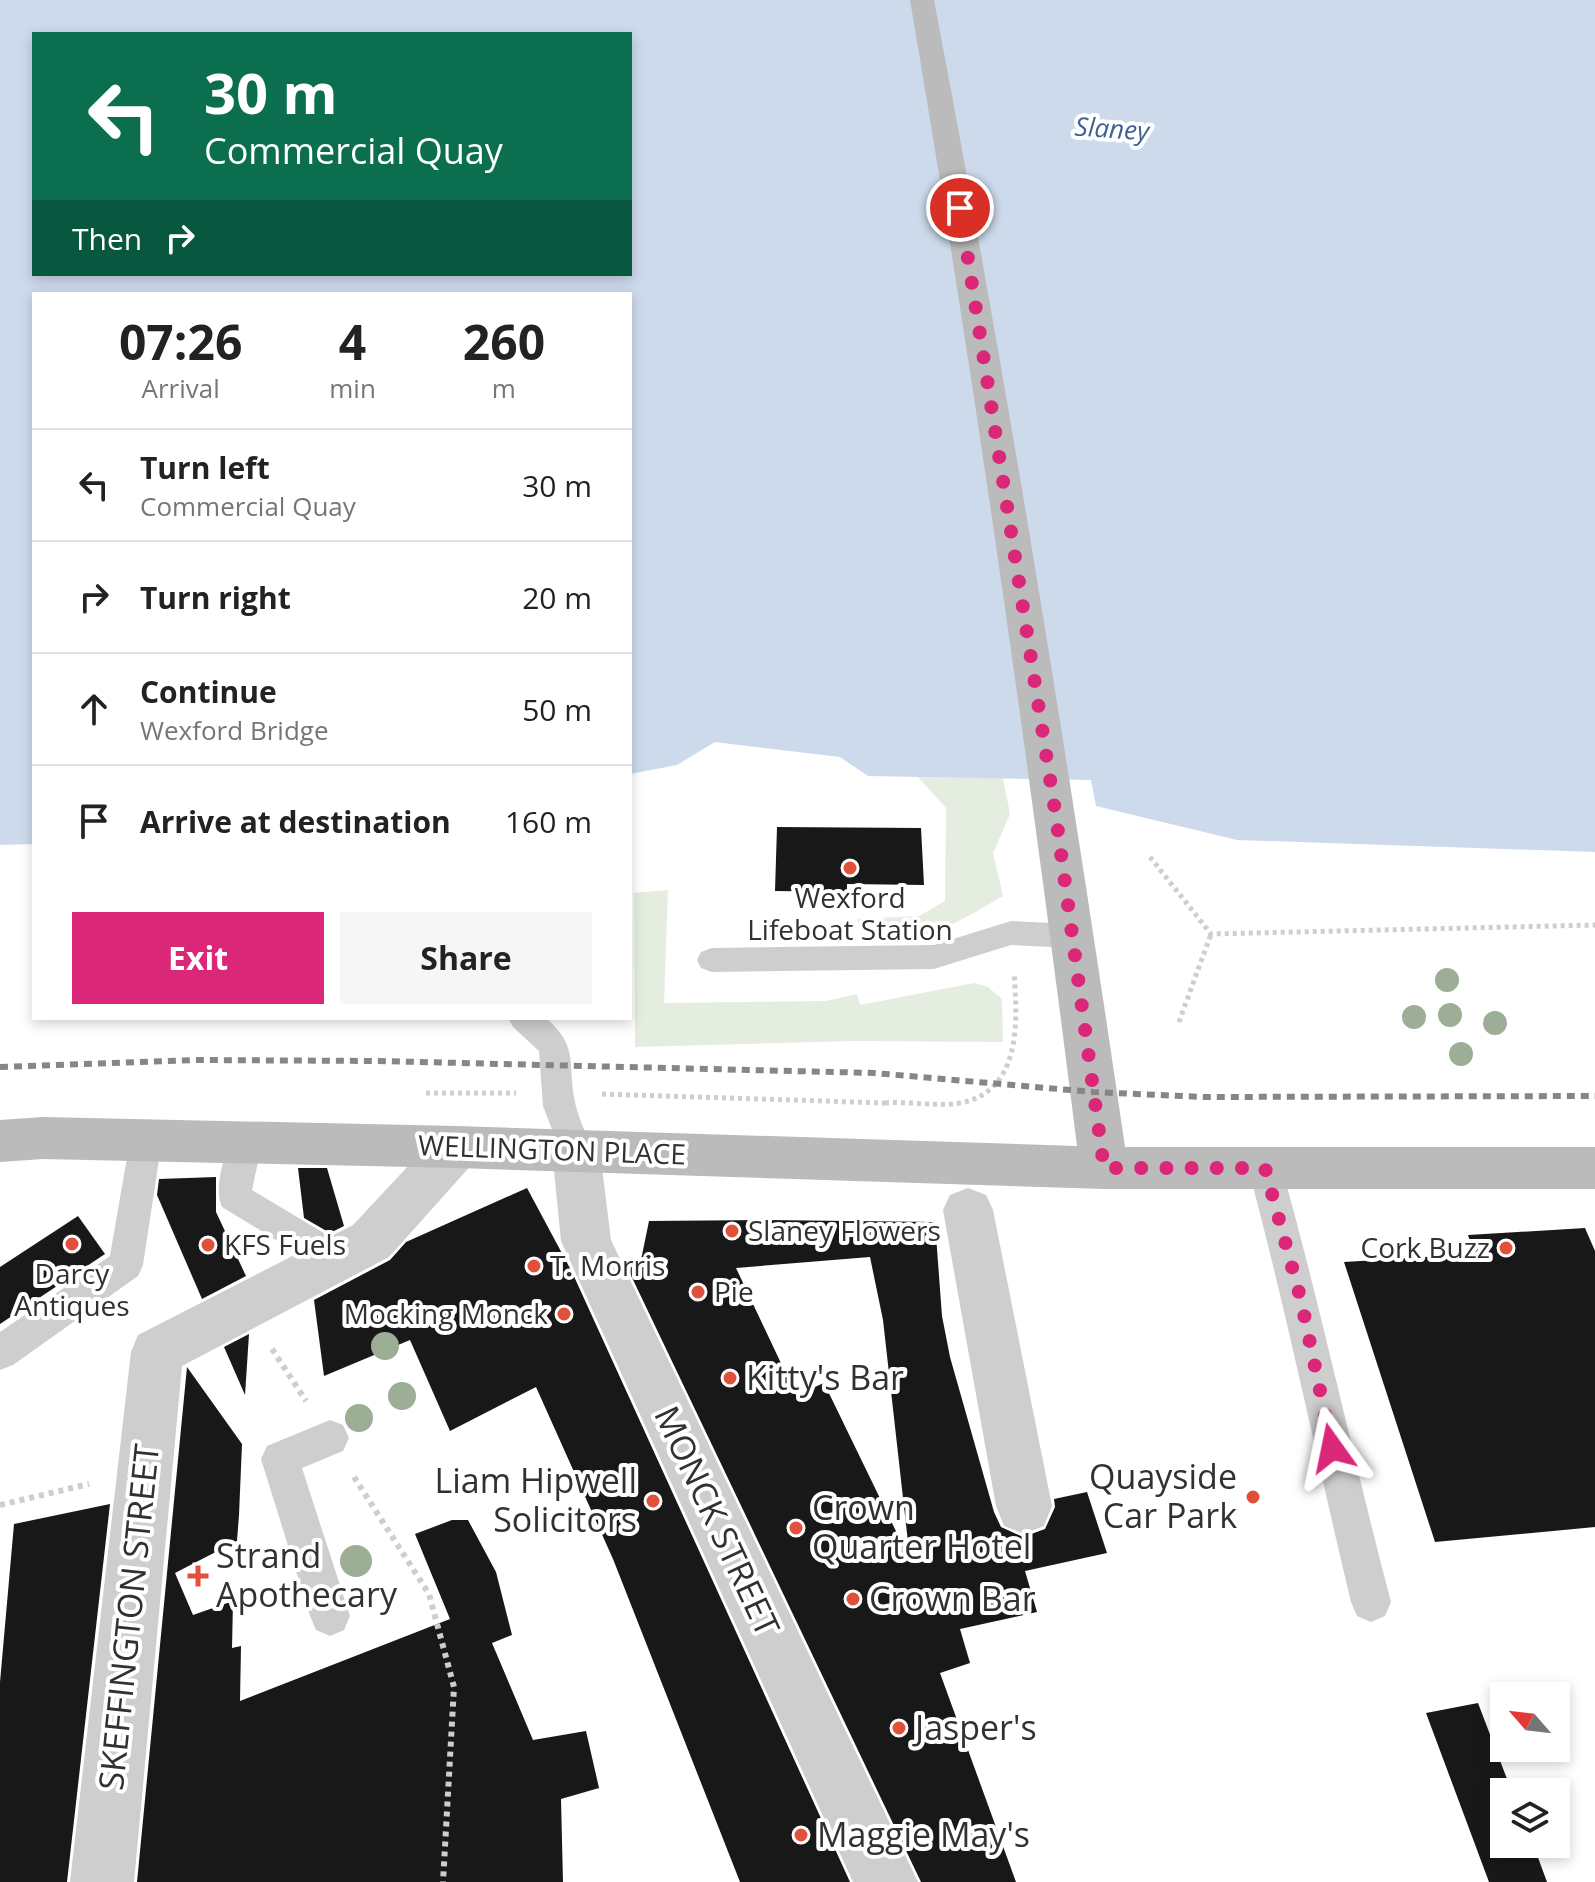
<!DOCTYPE html>
<style>
:root{--surface:#fff;--page:#f6f6f6;--text:#222;--muted:#767676;--line:#e0e0e0;--accent:#db2777}
body{margin:0;font-family:"Open Sans",sans-serif;background:var(--page);color:var(--text);height:100vh;display:flex;flex-direction:column;font-size:30px;white-space:nowrap}
*{box-sizing:border-box;margin:0}
p{font-size:26px;color:var(--muted)}
.icon{flex:none;width:44px;height:44px;fill:none;stroke:currentColor;stroke-width:2;stroke-linecap:round;stroke-linejoin:round}
.map{position:relative;flex:1;overflow:hidden}
.panel{position:absolute;left:32px;top:292px;width:600px;height:728px;display:flex;flex-direction:column;background:var(--surface);border-radius:0px;box-shadow:0 4px 12px #0003}
.panel>*{flex:none}
.top-card{position:absolute;left:32px;top:32px;width:600px;height:244px;border-radius:0px;box-shadow:0 4px 12px #0003;background:#0b6e4f;color:#fff;overflow:hidden}
.needle{width:52px;rotate:298deg}
.buttons{position:absolute;left:1490px;top:1682px;display:grid;gap:16px}
.buttons a{display:grid;place-items:center;width:80px;height:80px;border-radius:0px;background:var(--surface);box-shadow:0 4px 12px #0003;font-size:40px}
.pin{position:absolute;display:grid;place-items:center;width:68px;height:68px;color:#fff;margin:-34px;border:4px solid #fff;border-radius:50%;box-shadow:0 2px 8px #0007}
.me{position:absolute;width:88px;margin:-44px;rotate:348deg;stroke-linejoin:round;filter:drop-shadow(0 0 6px #0008)}
.turn{display:flex;align-items:center;gap:28px;height:168px;padding:0 40px;font-size:36px}
.turn .icon{width:104px;height:104px;stroke-width:2.5}
.turn b{display:block;font-size:56px;line-height:68px}
.then{display:flex;align-items:center;height:76px;padding:0 40px;background:#0003;gap:16px;font-size:30px}
.eta{display:flex;justify-content:space-evenly;align-items:center;height:136px;text-align:center}
.eta b{font-size:48px;font-weight:700;line-height:56px}
.action{display:flex;gap:16px;margin-top:auto;padding:16px 40px}
.action a{flex:1;height:92px;border-radius:0px;background:var(--accent);color:#fff;font-size:32px;font-weight:700;line-height:92px;text-align:center}
.action a+a{background:var(--page);color:var(--text)}
ul{padding:0;list-style:none}
li{display:flex;align-items:center;gap:24px;height:112px;padding:0 40px;border-top:2px solid var(--line)}
li div{flex:1}
li b{display:block;font-size:30px}
li em{font-style:normal}
.map>svg:first-child{display:block}
.green{fill:#e4ede0}
.water{fill:#cddaec;fill-rule:evenodd}
.building{fill:#181818;fill-rule:evenodd}
.lines{fill:none;stroke-linecap:round;stroke-linejoin:round}
.path-far1{stroke:#cecece;stroke-width:5;stroke-dasharray:4 4;stroke-linecap:butt}
.path{stroke:#cecece;stroke-width:6;stroke-dasharray:5 5;stroke-linecap:butt}
.service{fill:#cecece;fill-rule:evenodd}
.pedestrian{fill:#cecece;fill-rule:evenodd}
.minor{fill:#cecece;fill-rule:evenodd}
.secondary{fill:#bbb;fill-rule:evenodd}
.rail{stroke:#868686;stroke-width:6;stroke-dasharray:8 6;stroke-linecap:butt}
.tree{fill:#9cae95}
.route{stroke:#db2777;stroke-width:14;stroke-dasharray:0 25.2}
.poi-dot{fill:#e1503a;stroke:#fff;stroke-width:3}
.labels{text-anchor:middle;stroke-width:8;stroke-linejoin:round;paint-order:stroke}
.far-water-label{font-size:26px;font-style:italic;fill:#406292;stroke:#fff}
.poi-label{font-size:28px;fill:#313131;stroke:#fff;text-anchor:start}
.street-label{font-size:28px;fill:#313131;stroke:#fff}
.near-poi-label{font-size:34px;fill:#313131;stroke:#fff;text-anchor:start}
.near-street-label{font-size:34px;fill:#313131;stroke:#fff}
</style>
<div class="map">
<svg width="1595" height="1882" viewBox="0 0 1595 1882">
<rect width="100%" height="100%" fill="#fff"/>
<path class="green" d="M918,777L1003,778L1010,814L993,853L1003,896C977,911 893,964 866,935C862,931 859,923 857,919L919,916L945,901L946,808Z
M668,890L664,1003L825,1001L857,994L860,1005L974,983L988,987L1002,999L1003,1042L852,1041L635,1047L634,893Z"/>
<path class="water" d="M0,0H1595V852L1237,840L1096,806L1091,780L868,776L840,757L715,742L677,765L630,774V294H34V844L0,845ZM34,34H630V274H34Z"/>
<path class="building" d="M777,827L921,828L924,885L847,884V892L775,891Z
M298,1168H327L344,1226L330,1233L304,1218Z
M216,1177V1212L246,1276L202,1299L157,1195L159,1179Z
M527,1188L572,1272L850,1882H740L613,1559L536,1387L450,1431L410,1340L324,1376L314,1300L390,1260L406,1242Z
M78,1216L105,1254L0,1324V1267Z
M765,1220L935,1222L942,1316L950,1357L994,1512L1001,1527L1023,1537L1045,1529L1055,1507L1054,1499L1087,1492L1107,1553L1025,1571L1037,1612L960,1629L970,1663L940,1673L1016,1882H921L625,1263L641,1260L649,1221ZM870,1257L883,1320L910,1560L824,1383L796,1395L736,1268Z
M1585,1228L1595,1251V1527L1435,1542L1344,1262L1474,1254L1468,1235Z
M249,1334L245,1395L224,1347Z
M187,1367L242,1444L239,1515L237,1541L175,1573L193,1615L233,1601L232,1648L241,1646L240,1701L450,1619L415,1534L452,1520H468L496,1572L512,1635L492,1643L533,1740L586,1731L599,1788L561,1799L563,1882H137Z
M110,1504L67,1882H0V1682L14,1524Z
M1478,1703L1512,1792H1504V1844H1533L1547,1882H1489L1426,1713Z"/>
<g class="lines">
<path class="path-far1" d="M1150,857L1211,934L1595,925
M1179,1022L1211,934
M426,1093H516
M602,1094L885,1103
M885,1103C910,1101 936,1107 960,1103C1021,1092 1018,1022 1014,974"/>
<path class="path" d="M272,1349L306,1401
M354,1477L429,1594L454,1687L443,1882
M0,1505L89,1484"/>
<path class="service" d="M1011,921L1072,924L1083,928L1087,936L1083,944L1072,948L1011,945L934,969L712,972L701,968L697,960L701,952L712,948L934,945Z
M508,1018H546C578,1046 568,1061 574,1097C577,1116 586,1133 593,1151L588,1161L576,1165L564,1161L543,1106L539,1051L513,1027Z
M146,1126L158,1130L162,1140L143,1265L138,1276L13,1365L0,1370V1332L110,1256L130,1140L134,1130Z
M246,1129L258,1133L262,1143L252,1190L349,1248L354,1259L349,1270L337,1275L325,1270L222,1207C213,1188 225,1152 234,1133Z
M1265,1154L1277,1158L1282,1168C1322,1312 1353,1458 1391,1602L1385,1616L1371,1622L1357,1616L1351,1602C1316,1457 1287,1312 1248,1168L1253,1158Z
M330,1420L343,1425L349,1438L343,1451L302,1468L350,1616L344,1630L330,1636L316,1630L310,1616L261,1459L267,1446Z"/>
<path class="pedestrian" d="M968,1188L986,1195L993,1210L1052,1506L1044,1526L1024,1534L1004,1526L996,1506L943,1210L950,1195Z"/>
<path class="minor" d="M457,1126L474,1132L481,1147L474,1162L389,1257L182,1366L134,1882H70L131,1352L138,1335L353,1225L440,1132Z
M576,1130L593,1136L600,1151L611,1240L918,1882H853L561,1241L552,1151L559,1136Z"/>
<path class="secondary" d="M910,0H934C1007,381 1069,763 1125,1147H1595V1189H1104L457,1168L43,1159L0,1162V1120L43,1117L457,1126L1077,1146C1029,763 975,381 910,0Z"/>
<path class="rail" d="M0,1067L195,1060L379,1061L874,1073L1093,1092L1204,1097L1595,1096"/>
</g>
<g class="tree">
<circle cx="1447" cy="980" r="12"/>
<circle cx="1450" cy="1015" r="12"/>
<circle cx="1414" cy="1017" r="12"/>
<circle cx="1495" cy="1023" r="12"/>
<circle cx="1461" cy="1054" r="12"/>
<circle cx="385" cy="1346" r="14"/>
<circle cx="402" cy="1396" r="14"/>
<circle cx="359" cy="1418" r="14"/>
<circle cx="356" cy="1561" r="16"/>
</g>
<g class="lines">
<path class="route" d="M960,208L1056,817L1104,1168H1265L1301,1300L1332,1448"/>
</g>
<g class="poi-dot">
<circle cx="850" cy="868" r="8"/>
<circle cx="732" cy="1231" r="8"/>
<circle cx="72" cy="1244" r="8"/>
<circle cx="208" cy="1245" r="8"/>
<circle cx="1506" cy="1248" r="8"/>
<circle cx="534" cy="1266" r="8"/>
<circle cx="698" cy="1292" r="8"/>
<circle cx="564" cy="1314" r="8"/>
<circle cx="730" cy="1378" r="8"/>
<circle cx="1253" cy="1497" r="8"/>
<circle cx="653" cy="1501" r="8"/>
<circle cx="796" cy="1528" r="8"/>
<path d="M194 1564h8v8h8v8h-8v8h-8v-8h-8v-8h8z"/>
<circle cx="853" cy="1599" r="8"/>
<circle cx="899" cy="1728" r="8"/>
<circle cx="801" cy="1835" r="8"/>
</g>
<g class="labels">
<g class="far-water-label">
<text transform="translate(1112 129) rotate(4)" y="9">Slaney</text>
</g>
<g class="poi-label">
<text x="850" y="908" text-anchor="middle">Wexford<tspan x="850" dy="32">Lifeboat Station</tspan></text>
<text x="748" y="1241">Slaney Flowers</text>
<text x="224" y="1255">KFS Fuels</text>
<text x="1490" y="1258" text-anchor="end">Cork Buzz</text>
<text x="550" y="1276">T. Morris</text>
<text x="72" y="1284" text-anchor="middle">Darcy<tspan x="72" dy="32">Antiques</tspan></text>
<text x="714" y="1302">Pie</text>
<text x="548" y="1324" text-anchor="end">Mocking Monck</text>
</g>
<g class="street-label">
<text transform="translate(552 1150) rotate(2)" y="10">WELLINGTON PLACE</text>
</g>
<g class="near-poi-label">
<text x="746" y="1390">Kitty's Bar</text>
<text x="1237" y="1489" text-anchor="end">Quayside<tspan x="1237" dy="39">Car Park</tspan></text>
<text x="637" y="1493" text-anchor="end">Liam Hipwell<tspan x="637" dy="39">Solicitors</tspan></text>
<text x="812" y="1520">Crown<tspan x="812" dy="39">Quarter Hotel</tspan></text>
<text x="216" y="1568">Strand<tspan x="216" dy="39">Apothecary</tspan></text>
<text x="869" y="1611">Crown Bar</text>
<text x="915" y="1740">Jasper's</text>
<text x="817" y="1847">Maggie May's</text>
</g>
<g class="near-street-label">
<text transform="translate(717 1521) rotate(65)" y="12">MONCK STREET</text>
<text transform="translate(129 1617) rotate(-84)" y="12">SKEFFINGTON STREET</text>
</g>
</g>
</svg>
<div class="buttons">
<a><svg class="needle" viewBox="-14 -14 28 28"><path d="M0-13l5 13h-10z" fill="#e53935"/><path d="M0 13l5-13h-10z" fill="#767676"/></svg></a>
<a><svg class="icon" aria-label="layers" viewBox="0 0 24 24"><path d="M12 4l9 5-9 5-9-5zM3 14l9 5 9-5"/></svg></a>
</div>
<div class="pin" style="left:960px;top:208px;background:#d93025"><svg class="icon" aria-label="arrive" viewBox="0 0 24 24"><path d="M6 21V4h12l-3 4 3 4H6"/></svg></div>
<svg class="me" style="left:1332px;top:1448px" viewBox="-20 -20 40 40"><path d="M0-17L14 15 0 8-14 15z" fill="#db2777" stroke="#fff" stroke-width="4"/></svg>
<div class="top-card">
<div class="turn"><svg class="icon" aria-label="left" viewBox="0 0 24 24"><path d="M17 20v-9H6M10 6l-5 5 5 5"/></svg><div><b>30 m</b>Commercial Quay</div></div>
<div class="then">Then<svg class="icon" aria-label="right" viewBox="0 0 24 24"><path d="M7 20v-9h11M14 6l5 5-5 5"/></svg></div>
</div>
<section class="panel">
<div class="eta">
<div><b>07:26</b><p>Arrival</p></div>
<div><b>4</b><p>min</p></div>
<div><b>260</b><p>m</p></div>
</div>
<ul>
<li><svg class="icon" aria-label="left" viewBox="0 0 24 24"><path d="M17 20v-9H6M10 6l-5 5 5 5"/></svg><div><b>Turn left</b><p>Commercial Quay</p></div><em>30 m</em></li>
<li><svg class="icon" aria-label="right" viewBox="0 0 24 24"><path d="M7 20v-9h11M14 6l5 5-5 5"/></svg><div><b>Turn right</b></div><em>20 m</em></li>
<li><svg class="icon" aria-label="ahead" viewBox="0 0 24 24"><path d="M12 20V5M6 11l6-6 6 6"/></svg><div><b>Continue</b><p>Wexford Bridge</p></div><em>50 m</em></li>
<li><svg class="icon" aria-label="arrive" viewBox="0 0 24 24"><path d="M6 21V4h12l-3 4 3 4H6"/></svg><div><b>Arrive at destination</b></div><em>160 m</em></li>
</ul>
<div class="action"><a>Exit</a><a>Share</a></div>
</section>
</div>
